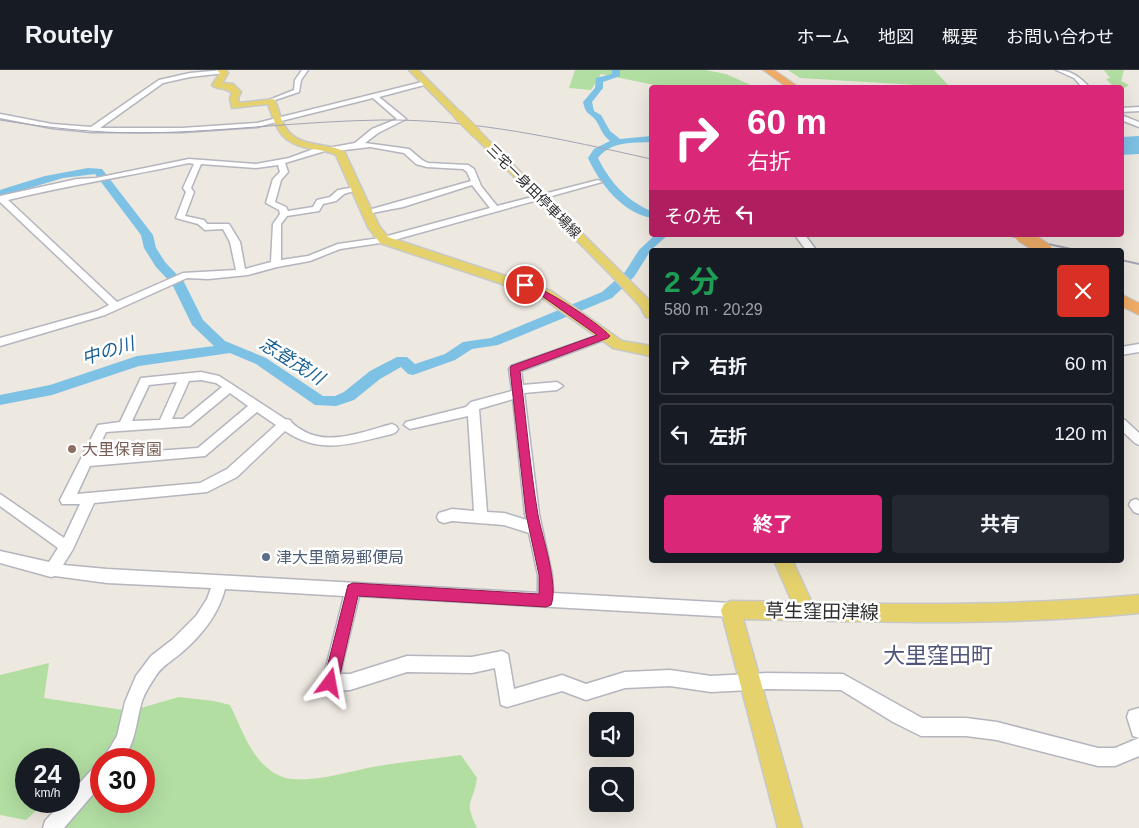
<!DOCTYPE html>
<html lang="ja">
<meta charset="utf-8">
<style>
:root{--surface:#171b24;--page:#242831;--text:#f1f3f6;--muted:#9ea1a6;--line:#363941;--accent:#db2777}
body{margin:0;font-family:Arial,"Noto Sans JP",sans-serif;background:var(--page);color:var(--text);height:100vh;display:flex;flex-direction:column;font-size:19px;white-space:nowrap}
*{box-sizing:border-box;margin:0}
p{font-size:16px;color:var(--muted)}
.icon{flex:none;width:28px;height:28px;fill:none;stroke:currentColor;stroke-width:2;stroke-linecap:round;stroke-linejoin:round}
.map{position:relative;flex:1;overflow:hidden}
.sheet{position:absolute;left:649px;top:178px;width:475px;height:315px;display:flex;flex-direction:column;background:var(--surface);border-radius:5px;box-shadow:0 5px 20px #0002}
.sheet>*{flex:none}
.hud{position:absolute;left:649px;top:15px;width:475px;height:152px;border-radius:5px;box-shadow:0 5px 20px #0002;background:#db2777;color:#fff;overflow:hidden}
.controls{position:absolute;left:589px;top:642px;display:grid;gap:10px}
.controls a{display:grid;place-items:center;width:45px;height:45px;border-radius:5px;background:var(--surface);box-shadow:0 5px 20px #0002;font-size:25px}
.speed{position:absolute;left:15px;top:678px;display:flex;gap:10px;font-size:25px;font-weight:700;text-align:center}
.speed>*{display:grid;place-content:center;width:65px;height:65px;border-radius:50%;background:var(--surface);box-shadow:0 5px 20px #0002;line-height:1}
.speed small{font-size:12px;font-weight:400}
.speed .limit{border:8px solid #d22;background:#fff;color:#111}
.pin{position:absolute;display:grid;place-items:center;width:42px;height:42px;color:#fff;margin:-21px;border:2px solid #fff;border-radius:50%;box-shadow:0 1px 5px #0007}
.me{position:absolute;width:55px;margin:-28px;rotate:13deg;stroke-linejoin:round;filter:drop-shadow(0 0 4px #0008)}
.turn{display:flex;align-items:center;gap:18px;height:105px;padding:0 15px;font-size:22px}
.turn .icon{width:65px;height:65px;stroke-width:2.5}
.turn b{display:block;font-size:35px;line-height:42px}
.then{display:flex;align-items:center;height:48px;padding:0 15px;background:#0003;gap:10px;font-size:19px}
.round{display:grid;place-items:center;flex:none;width:52px;height:52px;border-radius:5px;background:var(--page)}
.headline{display:flex;align-items:center;justify-content:space-between;height:85px;padding:0 15px}
h1{font-size:30px;font-weight:700;line-height:38px;color:#1e9e55}
.button{display:flex;gap:10px;margin-top:auto;padding:10px 15px}
.button a{flex:1;height:58px;border-radius:5px;background:var(--accent);color:#fff;font-size:20px;font-weight:700;line-height:58px;text-align:center}
.button a+a{background:var(--page);color:var(--text)}
ul{padding:0;list-style:none}
li{display:flex;align-items:center;gap:15px;height:62px;margin:0 10px 8px;padding:0 5px;border:2px solid var(--line);border-radius:5px}
li div{flex:1}
li b{display:block;font-size:19px}
li em{font-style:normal}
header{display:flex;align-items:center;gap:30px;box-sizing:border-box;height:70px;padding:0 25px;background:var(--surface);border-bottom:1px solid var(--line)}
header strong{font-size:24px}
nav{display:flex;gap:28px;margin-inline-start:auto;font-size:18px}
.map>svg:first-child{display:block}
.green{fill:#b2dea2;fill-rule:evenodd}
.water{fill:#7dc1e5}
.lines{fill:none;stroke-linecap:round;stroke-linejoin:round}
.river{fill:#7dc1e5;fill-rule:evenodd}
.minor-casing{stroke:#b4b5be;stroke-width:3}
.major-casing{stroke:#c8c8c8;stroke-width:3}
.highway-casing{stroke:#c8c8c8;stroke-width:2}
.minor{fill:#fff;fill-rule:evenodd}
.major{fill:#e5d26d;fill-rule:evenodd}
.highway{fill:#f0ad68;fill-rule:evenodd}
.rail-far1{stroke:#a3a4b5;stroke-width:1}
.rail{stroke:#a3a4b5;stroke-width:2}
.major-bridge-casing{stroke:#c8c8c8;stroke-width:11;stroke-linecap:butt}
.highway-bridge-casing{stroke:#c8c8c8;stroke-width:16;stroke-linecap:butt}
.major-bridge{stroke:#e5d26d;stroke-width:9}
.highway-bridge{stroke:#f0ad68;stroke-width:14}
.route{fill:#db2777;stroke:#8e194d}
.education-dot{fill:#8d6e63;stroke:#fff;stroke-width:2}
.service-dot{fill:#5c6f8a;stroke:#fff;stroke-width:2}
.labels{text-anchor:middle;stroke-width:5;stroke-linejoin:round;paint-order:stroke}
.far-street-label{font-size:14px;fill:#2c2c2c;stroke:#fff}
.education-label{font-size:16px;fill:#785e54;stroke:#fff;text-anchor:start}
.service-label{font-size:16px;fill:#4e5e75;stroke:#fff;text-anchor:start}
.water-label{font-size:18px;font-style:italic;fill:#1a6093;stroke:#fff}
.near-street-label{font-size:19px;fill:#2c2c2c;stroke:#fff}
.near-quarter-label{font-size:22px;fill:#50557a;stroke:#fff}
</style>
<header>
<strong>Routely</strong>
<nav><a>ホーム</a><a>地図</a><a>概要</a><a>お問い合わせ</a></nav>
</header>
<div class="map">
<svg width="1139" height="758" viewBox="0 0 1139 758">
<rect width="100%" height="100%" fill="#ede8e0"/>
<path class="green" d="M575,0H705L726,4L753,16L664,17L601,4L591,20L569,18Z
M788,0H934L950,17L800,8Z
M1104,0H1124L1121,11L1129,15L1121,20V18L1111,17L1113,16L1106,9L1110,8Z
M49,593L44,628L130,641L179,627L214,631L230,635C242,659 251,690 276,704C299,718 349,701 373,697C402,692 432,689 461,685L477,708C473,736 463,729 477,758H53L57,742L41,736L26,750L0,745V605ZM26,689H69V731H26ZM101,689H144V731H101Z"/>
<path class="water" d="M1139,66V84L1121,85V67Z"/>
<g class="lines">
<path class="river" d="M612,0H620V6L603,12V18L592,32L594,41L601,45L610,61L620,69L651,66V72C632,73 611,71 598,88C609,111 627,131 651,141V148C622,142 600,114 588,88L594,79L610,71C600,63 601,56 594,48C586,41 586,43 583,32L595,18L596,8L612,4Z
M88,98L102,99L153,165L156,178L165,192L184,212L203,250L225,271L266,288L323,326H335L344,322L370,301L397,287H407L415,294L445,284L463,272L491,268L602,222L625,202L639,180L655,165H668L651,180L634,207L612,228L498,275L472,279L455,290L413,305L408,304L401,297L380,309L354,330L336,336L315,335L256,294L230,283L139,296L52,325L0,335V325L50,315L137,286L214,276L192,255L172,214L156,197L144,178L141,165L95,104L63,108L0,127V120L6,118L45,106Z"/>
<defs>
<path id="minor" d="M223,0L225,1V3L190,7L163,13L100,58H182L257,53L426,11L429,13L428,14L379,27L406,49L378,63L365,73L409,79L422,90L428,93L468,95L474,99L481,116L497,136L598,110L602,112L387,172L340,179L310,191L277,197L248,205L208,209L187,208L105,245L0,276V268L97,241L109,235L0,132V126L77,109L96,108L189,89L256,94L289,88L319,77H325V81L285,93L288,102L281,110L275,132L286,137L288,141L313,137L317,130L330,127L338,120L356,117L360,119L344,124L336,131L323,134L319,141L287,146L281,154V190L308,186L338,174L380,168L490,138L472,115L403,137L372,143V139L471,111L467,102L463,99L427,97L416,94L404,83L370,77L328,82V78L355,73L372,59L397,49L373,28L257,57L182,62H92L52,58L0,48V44L52,54L91,57L159,10L190,3ZM189,93L194,94L183,118L186,122L176,148L198,154L205,160L223,159L230,172L236,200L183,203L117,232L8,130C68,115 129,106 189,93ZM201,94L256,98L278,95L280,102L273,109L266,133L279,140L280,144L273,154L271,192L245,199L240,172L229,154H207L204,150L185,146L194,122L191,118Z
M302,0H308L301,10L299,22L269,32V30L294,20L295,10Z
M1056,0C1071,0 1080,7 1090,18H1083L1074,8Z
M1139,37V41L1121,42V38Z
M1121,45L1139,52V57L1121,50Z
M795,165H805L816,180H806Z
M605,263L610,266L609,268L521,301L523,315L557,312L563,316L557,320L524,323L539,444L552,505L553,523L731,533L736,535L739,540L736,545L731,547L359,526L340,604H350L407,586L472,587L502,581L508,584L514,619L562,605L586,614L625,602L670,600L711,606L767,603L843,604L922,648H966L997,652L1098,678H1115L1139,668L1133,666L1127,647L1129,641L1139,638V686L1115,696H1098L997,670L966,666H921L893,652L841,620L767,619L711,622L670,616L625,618L586,630L562,621L507,637L501,635L495,598L472,603L407,602L350,620L330,621L324,619L322,613L344,526L225,519C218,546 200,567 180,584C170,592 161,597 155,607C150,615 145,622 142,631C136,651 136,672 123,689H103L117,666L125,632L136,606L151,586L173,569L196,546L207,529L211,518L107,513L55,506L51,507L0,493V481L49,492L58,478L0,436V424L64,468L80,434H62L60,430L98,355L120,352L141,308L201,302L219,306L285,349L290,350C293,355 297,357 302,360C328,377 365,361 392,354L396,356L398,359L396,362L392,364C352,373 322,386 285,361L237,407L207,422L94,433L73,479L63,495L107,499L538,523V505L529,463L504,455L452,451L444,453L439,451L437,447L439,443L452,439L474,441L468,346L410,359L404,355L406,352L466,337L471,332L512,321L509,299L511,296ZM201,310L216,313L222,317L183,349H172L189,311ZM177,312L160,350L132,351L149,315ZM230,323L248,336L198,378L95,385L106,362L190,356ZM513,329L525,444L527,450L504,443L487,442L479,339ZM257,342L276,355L227,399L200,413L77,424L90,396L205,386Z
M1139,274V282L1121,285V277Z
M1121,349L1125,350L1139,363V375L1135,373L1121,360Z
M1136,429L1139,431V444L1134,442L1129,435L1131,431Z
M101,693V715L64,758H43L45,751L63,731H69V725L95,696Z"/>
<path id="major" d="M217,0H226L228,3L222,13L233,14L241,22L238,28L239,33L274,29C279,38 280,50 286,58C297,77 326,73 344,81L379,156L388,167L551,221L622,271L651,276V286L613,278L541,227L380,173L368,157L336,85C328,81 320,80 312,79C281,73 278,62 268,34L232,38L230,28L232,23C226,17 218,20 212,15L220,3Z
M409,0H418L460,42V46H454Z
M477,61L480,62L650,231L651,248L646,247L640,236L610,204L474,66L472,64Z
M774,490H792L812,533C921,535 1030,535 1139,525V543C1007,556 876,552 743,549L802,758H778L721,540L724,534L731,531L792,532Z"/>
<path id="highway" d="M763,0H774L800,18H788Z
M1121,224L1139,233V245L1121,236Z"/>
</defs>
<use href="#minor" class="minor-casing"/>
<use href="#major" class="major-casing"/>
<use href="#highway" class="highway-casing"/>
<use href="#minor" class="minor"/>
<use href="#major" class="major"/>
<use href="#highway" class="highway"/>
<path class="rail-far1" d="M0,50C48,58 95,63 143,63C223,62 302,51 382,50C473,49 562,69 651,89"/>
<path class="rail" d="M1006,165L1076,180
M1121,190L1139,194"/>
<defs>
<path id="major-bridge" d="M457,44L477,64"/>
<path id="highway-bridge" d="M1022,165L1045,180"/>
</defs>
<use href="#major-bridge" class="major-bridge-casing"/>
<use href="#highway-bridge" class="highway-bridge-casing"/>
<use href="#major-bridge" class="major-bridge"/>
<use href="#highway-bridge" class="highway-bridge"/>
</g>
<path class="route" d="M521,213C536,211 600,254 610,266L608,268L520,301C526,348 530,397 538,445C542,466 559,516 551,535L546,537L358,526L338,613L336,618L330,620L325,618L323,613L348,515L353,513L539,524V505L526,444L510,299L511,296L597,265L542,226L521,217Z"/>
<circle class="education-dot" cx="72" cy="379" r="5"/>
<circle class="service-dot" cx="266" cy="487" r="5"/>
<g class="labels">
<g class="far-street-label">
<text transform="translate(534 121) rotate(45)" y="5">三宅一身田停車場線</text>
</g>
<g class="education-label">
<text x="82" y="385">大里保育園</text>
</g>
<g class="service-label">
<text x="276" y="493">津大里簡易郵便局</text>
</g>
<g class="water-label">
<text transform="translate(108 281) rotate(-17)" y="6">中の川</text>
<text transform="translate(292 291) rotate(32)" y="6">志登茂川</text>
</g>
<g class="near-street-label">
<text transform="translate(822 541) rotate(1)" y="7">草生窪田津線</text>
</g>
<g class="near-quarter-label">
<text x="938" y="593">大里窪田町</text>
</g>
</g>
</svg>
<div class="controls">
<a><svg class="icon" aria-label="sound" viewBox="0 0 24 24"><path d="M4 9h4l5-4v14l-5-4H4zM17 9q2 3 0 6"/></svg></a>
<a><svg class="icon" aria-label="search" viewBox="0 0 24 24"><circle cx="10" cy="10" r="6"/><path d="M15 15l6 6"/></svg></a>
</div>
<div class="speed"><div>24<small>km/h</small></div><div class="limit">30</div></div>
<div class="pin" style="left:525px;top:215px;background:#d93025"><svg class="icon" aria-label="arrive" viewBox="0 0 24 24"><path d="M6 21V4h12l-3 4 3 4H6"/></svg></div>
<svg class="me" style="left:330px;top:613px" viewBox="-20 -20 40 40"><path d="M0-17L14 15 0 8-14 15z" fill="#db2777" stroke="#fff" stroke-width="4"/></svg>
<div class="hud">
<div class="turn"><svg class="icon" aria-label="right" viewBox="0 0 24 24"><path d="M7 20v-9h11M14 6l5 5-5 5"/></svg><div><b>60 m</b>右折</div></div>
<div class="then">その先<svg class="icon" aria-label="left" viewBox="0 0 24 24"><path d="M17 20v-9H6M10 6l-5 5 5 5"/></svg></div>
</div>
<section class="sheet">
<div class="headline"><div><h1>2 分</h1><p>580 m · 20:29</p></div><a class="round" style="background:#d93025;color:#fff"><svg class="icon" aria-label="close" viewBox="0 0 24 24"><path d="M6 6l12 12M18 6L6 18"/></svg></a></div>
<ul>
<li><svg class="icon" aria-label="right" viewBox="0 0 24 24"><path d="M7 20v-9h11M14 6l5 5-5 5"/></svg><div><b>右折</b></div><em>60 m</em></li>
<li><svg class="icon" aria-label="left" viewBox="0 0 24 24"><path d="M17 20v-9H6M10 6l-5 5 5 5"/></svg><div><b>左折</b></div><em>120 m</em></li>
</ul>
<div class="button"><a>終了</a><a>共有</a></div>
</section>
</div>
